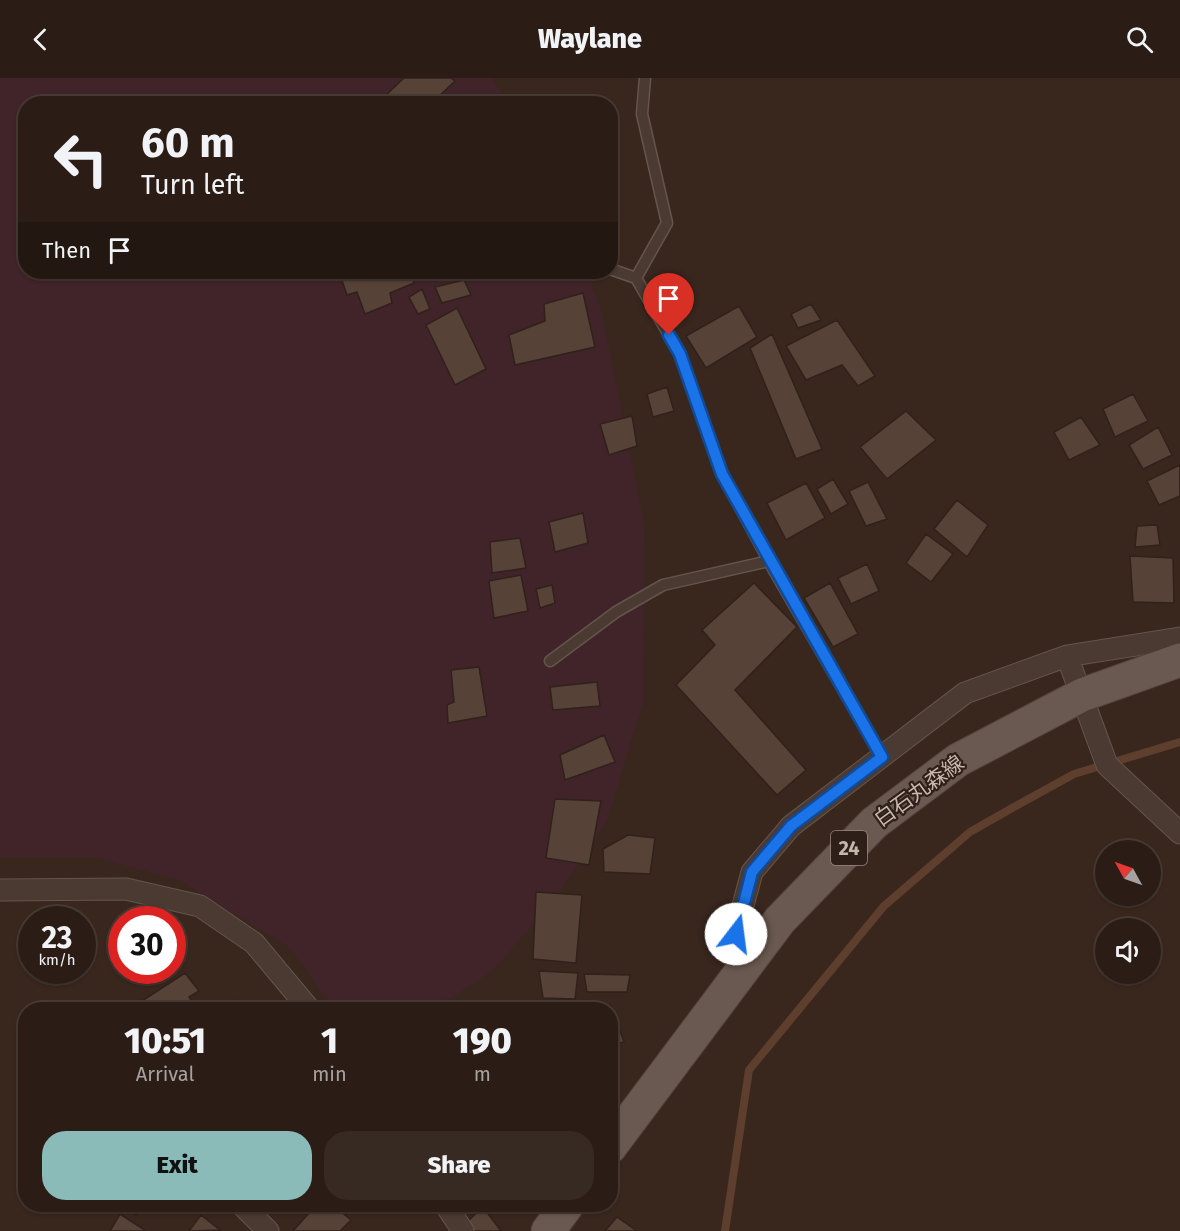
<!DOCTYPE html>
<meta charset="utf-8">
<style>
:root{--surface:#2b1d16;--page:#372a23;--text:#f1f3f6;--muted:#a6a2a1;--line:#473b35;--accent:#8bbbb9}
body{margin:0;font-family:"Fira Sans","Noto Sans JP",sans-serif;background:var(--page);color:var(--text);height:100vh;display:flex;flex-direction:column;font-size:22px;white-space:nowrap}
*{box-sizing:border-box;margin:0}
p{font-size:20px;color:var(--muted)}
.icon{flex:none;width:33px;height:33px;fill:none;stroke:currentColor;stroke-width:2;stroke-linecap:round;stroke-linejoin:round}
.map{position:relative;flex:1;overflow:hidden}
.drawer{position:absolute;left:18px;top:924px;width:600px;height:210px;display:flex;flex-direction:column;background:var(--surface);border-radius:24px;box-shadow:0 2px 4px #0004,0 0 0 2px var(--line)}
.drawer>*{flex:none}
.hud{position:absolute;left:18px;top:18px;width:600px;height:183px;border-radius:24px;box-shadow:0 2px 4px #0004,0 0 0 2px var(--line);background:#2b1d16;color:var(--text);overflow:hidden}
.needle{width:39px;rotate:310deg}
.tools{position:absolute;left:1095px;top:762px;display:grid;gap:12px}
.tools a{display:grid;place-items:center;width:66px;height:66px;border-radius:50%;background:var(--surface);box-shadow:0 2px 4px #0004,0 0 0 2px var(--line);font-size:30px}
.speed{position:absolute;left:18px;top:828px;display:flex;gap:12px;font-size:30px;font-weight:700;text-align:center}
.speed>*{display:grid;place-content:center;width:78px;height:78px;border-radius:50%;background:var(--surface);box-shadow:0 2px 4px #0004,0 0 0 2px var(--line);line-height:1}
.speed small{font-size:15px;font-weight:400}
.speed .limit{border:9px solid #d22;background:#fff;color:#111}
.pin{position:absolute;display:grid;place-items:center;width:51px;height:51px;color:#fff;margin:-62px -26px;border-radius:50% 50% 50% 0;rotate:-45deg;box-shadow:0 0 6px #0007}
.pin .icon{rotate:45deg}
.me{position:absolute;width:66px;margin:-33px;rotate:15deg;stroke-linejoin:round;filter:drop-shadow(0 0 4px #0008)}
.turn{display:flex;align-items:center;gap:21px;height:126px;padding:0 24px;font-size:27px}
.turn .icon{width:78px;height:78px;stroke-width:2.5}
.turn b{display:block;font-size:42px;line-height:51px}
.then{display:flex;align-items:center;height:57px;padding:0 24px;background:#0003;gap:12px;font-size:22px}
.eta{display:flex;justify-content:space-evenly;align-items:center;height:102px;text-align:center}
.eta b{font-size:36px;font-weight:800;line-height:42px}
.cta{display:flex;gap:12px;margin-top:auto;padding:12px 24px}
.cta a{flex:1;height:69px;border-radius:24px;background:var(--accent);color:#111;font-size:24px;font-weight:800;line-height:69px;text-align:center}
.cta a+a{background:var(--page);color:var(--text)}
header{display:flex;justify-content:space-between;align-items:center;height:78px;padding:0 24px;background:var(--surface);font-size:27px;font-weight:800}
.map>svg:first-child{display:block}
.green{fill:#40242a}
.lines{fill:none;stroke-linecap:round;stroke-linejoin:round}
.stream{stroke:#5e3e2c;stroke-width:8}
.building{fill:#574237;stroke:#30211a;stroke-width:1.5}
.lane-casing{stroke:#64554c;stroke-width:13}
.street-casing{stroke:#64554c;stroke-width:23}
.primary-casing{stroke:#53433b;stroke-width:35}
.lane{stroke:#4a3a32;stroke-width:10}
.street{stroke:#4a3a32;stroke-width:21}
.primary{stroke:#6a5950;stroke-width:33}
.route-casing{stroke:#114b97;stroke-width:15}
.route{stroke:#1a73e8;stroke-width:10}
.labels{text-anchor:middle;stroke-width:4.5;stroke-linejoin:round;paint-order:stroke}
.shield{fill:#2e1f18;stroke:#988980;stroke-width:1.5}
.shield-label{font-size:20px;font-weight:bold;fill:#c6b6ac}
.street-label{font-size:21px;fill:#c6b6ac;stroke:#2e1f18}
</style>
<header><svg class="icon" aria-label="back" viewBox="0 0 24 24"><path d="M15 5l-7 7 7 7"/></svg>Waylane<svg class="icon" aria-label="search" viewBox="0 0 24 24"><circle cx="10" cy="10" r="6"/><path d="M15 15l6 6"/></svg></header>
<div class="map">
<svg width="1180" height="1153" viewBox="0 0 1180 1153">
<rect width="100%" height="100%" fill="#39271e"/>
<path class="green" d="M0,0H492L507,25L26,26V194H587L601,231L644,446L643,624L607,743L562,811L494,892L434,931H334L289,869L179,802L94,779H0Z"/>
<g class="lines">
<path class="stream" d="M725,1153L749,992L884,828L970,754L1014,729L1074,696L1180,664"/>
</g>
<path class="building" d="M404,0H451L455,3L431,26H390L384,19Z
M339,194H410L414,205L390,215L392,225L365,236L357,214L347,217Z
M464,202L471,217L442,225L435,209Z
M422,211L430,231L418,236L409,219Z
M583,215L595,269L515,287L509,257L545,243L544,226Z
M811,226L821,242L798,250L791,236Z
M739,228L757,259L706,290L686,258Z
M457,230L486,291L455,307L426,247Z
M837,242L875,298L858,308L842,287L806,302L786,268Z
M772,256L822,371L796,381L750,270Z
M667,309L674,333L653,339L647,316Z
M1133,316L1148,343L1115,359L1103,331Z
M906,333L936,362L887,401L860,369Z
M632,338L637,368L609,377L600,346Z
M1081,339L1100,367L1069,382L1054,354Z
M1158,349L1172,377L1143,391L1129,367Z
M1180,387V418L1159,427L1147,403Z
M833,401L848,426L831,436L817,411Z
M868,404L887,441L866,448L849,413Z
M806,405L825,440L786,462L767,425Z
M957,422L988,447L967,479L934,451Z
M583,435L588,465L555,474L549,444Z
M1157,447L1160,467L1135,469L1137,448Z
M926,456L953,476L931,504L906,485Z
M520,460L526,490L492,495L490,464Z
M1130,478L1173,480L1174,525L1133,524Z
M867,486L879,513L851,526L838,500Z
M521,497L528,533L494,540L489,503Z
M754,505L797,549L735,612L806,692L777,717L676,607L715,567L702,552Z
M830,505L858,556L833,569L804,520Z
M552,507L555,525L540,530L536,511Z
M479,589L487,638L448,645L447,627L454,624L451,592Z
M597,604L600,628L553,632L550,609Z
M604,657L615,684L565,702L560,677Z
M555,721L601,723L589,787L546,780Z
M628,757L655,760L650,796L604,794L603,771Z
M536,814L582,817L576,885L533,881Z
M539,893L578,895L575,921L543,920Z
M185,895L199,913L189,919L196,928L192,932H128Z
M584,896L630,897L627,914H587Z
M237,923L244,932H228Z
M611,928L624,964L610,967V932H598Z
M116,1126H140L136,1137Z
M317,1126H332L351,1142L340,1153H293Z
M452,1126H475L460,1138Z
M483,1129L501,1153H473L467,1144Z
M120,1136L146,1153H110Z
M201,1137L220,1152L189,1153Z
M617,1139L637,1153H605Z"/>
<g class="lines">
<defs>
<path id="lane" d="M645,0L642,36L667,145L636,200L680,276L722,396L772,489L882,679
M610,191L636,200
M470,194H509
M550,583L616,534L663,507L769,483"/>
<path id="street" d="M1067,578L1107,687L1180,755
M0,812L126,811L200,828L254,865L310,932
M743,889L730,876L752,794L791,748L965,615L1067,578L1180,560
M241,1126L268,1153
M445,1126L463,1153"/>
<path id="primary" d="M610,1069L780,842L874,745L958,682L1082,617L1180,582
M548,1153L568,1126"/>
</defs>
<use href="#lane" class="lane-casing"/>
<use href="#street" class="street-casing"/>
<use href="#primary" class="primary-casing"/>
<use href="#lane" class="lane"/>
<use href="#street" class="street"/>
<use href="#primary" class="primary"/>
</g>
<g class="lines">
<defs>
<path id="route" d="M669,257L680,276L722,396L882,679L791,748L752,794L736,856"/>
</defs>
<use href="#route" class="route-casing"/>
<use href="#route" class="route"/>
</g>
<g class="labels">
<rect class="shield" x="831" y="753" width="36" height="34" rx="4.5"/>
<g class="shield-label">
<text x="849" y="777">24</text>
</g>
<g class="street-label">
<text transform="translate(919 713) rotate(-36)" y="7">白石丸森線</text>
</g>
</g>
</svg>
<div class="tools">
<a><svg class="needle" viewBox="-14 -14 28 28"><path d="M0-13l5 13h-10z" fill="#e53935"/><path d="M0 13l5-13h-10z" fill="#a6a2a1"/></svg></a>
<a><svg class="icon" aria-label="sound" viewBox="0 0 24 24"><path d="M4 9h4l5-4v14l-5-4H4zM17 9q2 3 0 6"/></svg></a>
</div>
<div class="speed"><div>23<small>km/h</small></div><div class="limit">30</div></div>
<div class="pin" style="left:669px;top:257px;background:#d93025"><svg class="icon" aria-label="arrive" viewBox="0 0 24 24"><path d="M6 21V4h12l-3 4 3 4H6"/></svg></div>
<svg class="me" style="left:736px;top:856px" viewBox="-20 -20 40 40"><circle r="19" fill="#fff"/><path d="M0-13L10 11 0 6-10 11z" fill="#1a73e8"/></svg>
<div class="hud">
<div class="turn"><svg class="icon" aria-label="left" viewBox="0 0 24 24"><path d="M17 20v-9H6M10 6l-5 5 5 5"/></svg><div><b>60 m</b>Turn left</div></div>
<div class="then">Then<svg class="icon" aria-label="arrive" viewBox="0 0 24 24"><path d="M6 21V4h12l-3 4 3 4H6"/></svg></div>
</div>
<section class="drawer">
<div class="eta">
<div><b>10:51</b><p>Arrival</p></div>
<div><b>1</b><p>min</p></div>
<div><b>190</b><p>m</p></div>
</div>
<div class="cta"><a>Exit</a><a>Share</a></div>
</section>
</div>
